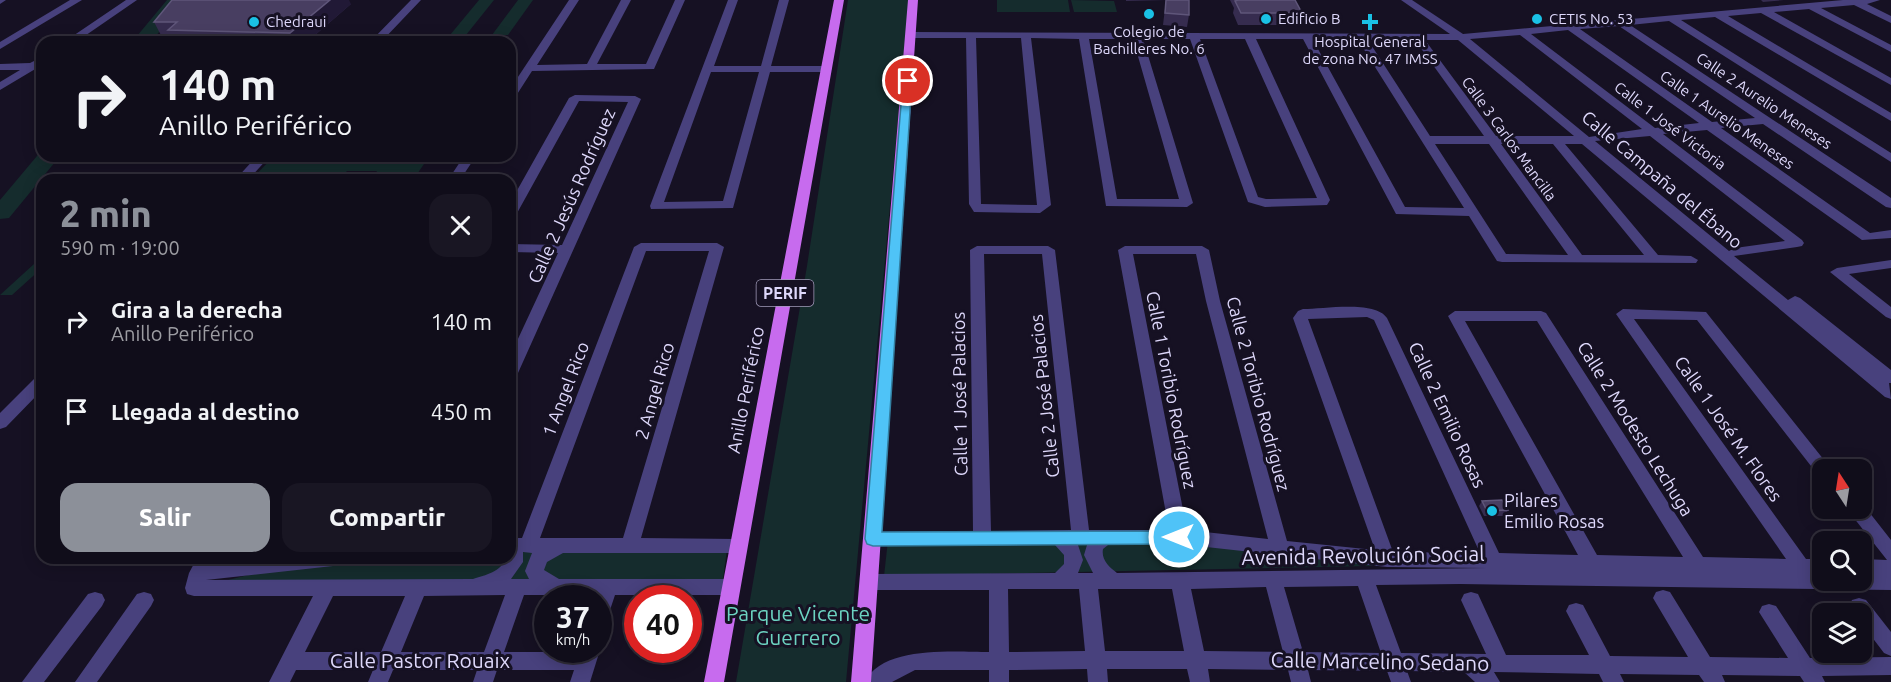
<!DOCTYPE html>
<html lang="es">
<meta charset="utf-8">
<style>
:root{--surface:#100d1a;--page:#191623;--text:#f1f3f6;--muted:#9c9ca2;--line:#302d39;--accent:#8c9099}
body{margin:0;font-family:Ubuntu,sans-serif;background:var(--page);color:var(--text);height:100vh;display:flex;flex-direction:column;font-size:22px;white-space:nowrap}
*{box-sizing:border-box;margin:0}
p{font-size:20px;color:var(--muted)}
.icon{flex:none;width:33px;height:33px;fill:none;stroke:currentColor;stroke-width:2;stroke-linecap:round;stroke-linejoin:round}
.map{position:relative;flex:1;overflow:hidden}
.details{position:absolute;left:36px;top:174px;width:480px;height:390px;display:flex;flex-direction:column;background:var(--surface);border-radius:18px;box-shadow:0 3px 15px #0003,0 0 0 2px var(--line)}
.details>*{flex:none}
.guide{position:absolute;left:36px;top:36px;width:480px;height:126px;border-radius:18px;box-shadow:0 3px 15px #0003,0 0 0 2px var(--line);background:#100d1a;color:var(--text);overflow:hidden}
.needle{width:39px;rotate:348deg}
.controls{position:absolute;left:1812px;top:459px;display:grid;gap:12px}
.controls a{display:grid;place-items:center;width:60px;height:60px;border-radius:12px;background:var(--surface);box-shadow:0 3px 15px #0003,0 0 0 2px var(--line);font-size:30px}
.speed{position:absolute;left:534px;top:585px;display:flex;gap:12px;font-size:30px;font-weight:700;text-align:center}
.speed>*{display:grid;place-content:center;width:78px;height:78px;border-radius:50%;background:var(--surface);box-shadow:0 3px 15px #0003,0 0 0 2px var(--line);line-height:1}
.speed small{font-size:15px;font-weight:400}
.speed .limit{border:9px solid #d22;background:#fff;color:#111}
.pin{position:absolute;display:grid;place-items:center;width:51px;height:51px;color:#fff;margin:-26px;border:3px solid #fff;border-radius:50%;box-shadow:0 2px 6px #0007}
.me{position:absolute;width:66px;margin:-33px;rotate:270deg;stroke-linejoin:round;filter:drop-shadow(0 0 4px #0008)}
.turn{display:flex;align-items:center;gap:21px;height:126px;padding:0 24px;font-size:27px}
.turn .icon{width:78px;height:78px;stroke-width:2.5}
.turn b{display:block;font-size:42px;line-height:51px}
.round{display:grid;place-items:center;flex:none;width:63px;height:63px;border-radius:18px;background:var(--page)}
.headline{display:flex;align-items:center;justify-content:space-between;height:102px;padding:0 24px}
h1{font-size:36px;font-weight:800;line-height:45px;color:var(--accent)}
.primary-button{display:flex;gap:12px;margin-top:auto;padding:12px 24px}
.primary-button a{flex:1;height:69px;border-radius:18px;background:var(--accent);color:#fff;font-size:24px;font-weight:800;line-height:69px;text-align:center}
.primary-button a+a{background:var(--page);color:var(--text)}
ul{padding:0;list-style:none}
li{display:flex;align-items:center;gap:18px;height:90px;padding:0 24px}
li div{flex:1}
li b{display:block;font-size:22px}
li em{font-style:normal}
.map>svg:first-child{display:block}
.green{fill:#152c2d}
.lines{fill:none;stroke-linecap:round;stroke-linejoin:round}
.minor{fill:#48417d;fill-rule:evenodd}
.major{fill:#c76bee;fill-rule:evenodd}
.wall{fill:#362c4f}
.shaded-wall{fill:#211936}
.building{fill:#483e61;stroke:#5f567a;stroke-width:1.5}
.route{fill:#4fc3f7;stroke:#337fa1;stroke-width:1.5}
.poi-dot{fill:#1ac1e5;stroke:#161123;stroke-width:2}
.labels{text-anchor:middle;stroke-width:6;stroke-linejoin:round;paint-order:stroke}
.far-poi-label{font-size:15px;fill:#ded8fb;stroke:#161123;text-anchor:start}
.far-street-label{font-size:15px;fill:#ded8fb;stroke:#161123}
.shield{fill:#161123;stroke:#a29cba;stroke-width:1.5}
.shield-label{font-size:16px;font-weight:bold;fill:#ded8fb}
.street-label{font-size:18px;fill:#ded8fb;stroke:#161123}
.poi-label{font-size:18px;fill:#ded8fb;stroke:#161123;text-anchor:start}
.near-street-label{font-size:21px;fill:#ded8fb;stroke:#161123}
.near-park-label{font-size:21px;fill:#6cd3c1;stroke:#161123}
</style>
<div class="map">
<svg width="1891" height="682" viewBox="0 0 1891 682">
<rect width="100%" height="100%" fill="#161123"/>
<path class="green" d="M167,0H185L151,42H132Z
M479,0H494L466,35H450Z
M518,0H533L508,35H492Z
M848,0H909L846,682H736L807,266Z
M997,0H1068L1070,12H997Z
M1071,0L1114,1L1117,12H1074Z
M42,150V156H60L9,218L0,219V200Z
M274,156H389L384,163L424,164L413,180H371L377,171H347L339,180H251Z
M34,264H42V268L12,295H0Z
M1177,538L1423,565L884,576L888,540Z
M510,541L728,542L723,579L216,583L317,558H510Z"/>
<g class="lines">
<path class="minor" d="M0,0H6L0,4Z
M70,0H82L0,49V42Z
M126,0H137L76,42H64Z
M411,0H421L381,42H370Z
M569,0H579L537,65L587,64L621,0H631L597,64H646L675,0H685L654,69L532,71L514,99L510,100V89Z
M728,0H738L714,66H761L779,0H789L771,66H827L832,69L827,72H770L733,208L651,209L650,206ZM711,72H759L723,201L664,202Z
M1401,0H1412L1463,34L1843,0H1880L1867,4L1891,16V23L1854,5L1821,8L1891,45V52L1809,9L1774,12L1891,78V85L1761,13L1728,16L1891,113V121L1715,17L1681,20L1891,153V162L1669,21L1630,25L1891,198V208L1886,207L1763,124L1721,128L1870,233L1891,230V238L1862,240L1707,130L1663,134L1802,240L1804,243L1802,246L1797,247L1734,256L1788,300L1795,296L1800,298L1891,370V383H1889L1891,399L1885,397L1582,144H1565L1658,255L1691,256L1698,260L1696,263L1502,262L1497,261L1469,216L1396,214L1303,39H1256L1330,200L1327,205L1265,207L1248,202L1190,39H1143L1193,203L1187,207L1106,206L1079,39L1031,38L1051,205L1040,213L974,212L969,204L966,38H911L906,35L911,32L1450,34ZM1619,26L1755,118L1712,122L1580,29ZM1568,30L1699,123L1655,128L1531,34ZM1520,35L1642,129L1589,137L1470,39ZM976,38H1021L1037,205L981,204ZM1089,39H1133L1179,199H1117ZM1200,39H1245L1317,198L1266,199L1258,197ZM1313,40H1358L1464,208L1405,207ZM1368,40H1415L1484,136H1430ZM1425,40H1458L1574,136H1496ZM1650,136L1785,241L1735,248L1729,251L1595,141ZM1435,144H1489L1568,255L1506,254ZM1501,144H1553L1644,255H1582Z
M42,57V65L0,90V82L20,70H0V64L30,63Z
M575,95L635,96L641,99L518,373L515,377L510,378V356L558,253L510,252V244L562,245L628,102L579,101L516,215L510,219V203L569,98Z
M257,156H270L248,180H235Z
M464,156H476L460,180H448Z
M641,243H717L724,247L641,538L737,539L743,541L746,546L743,551L737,553H563L547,562L544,570L559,579H731L738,581L740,587L738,593L731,595H615L605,625L598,627V598H595L596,595H524L504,652H579L580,650H598V647L600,650L590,682H570L574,670H497L493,682H473L477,670H393L388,682H368L373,670H296L290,682H269L313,596H194L187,594L185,588L189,573L197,558H216L213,564L264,558H342L340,563L333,566L206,580L473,579C485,575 502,572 505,558H510V538H522L634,247ZM646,251H709L623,538H540ZM523,552L532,553L525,571L529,579H511L523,562ZM505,595L484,652H401L424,596ZM333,596H405L381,652H305Z
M977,246H1048L1055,250L1089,530H1169L1118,250L1125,246H1202L1209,250L1220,301L1287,541L1375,550L1293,318L1298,311L1303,309C1324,309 1375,300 1387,318L1499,553L1578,555L1448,316L1455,311H1541L1546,313L1703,557L1786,559L1616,314L1623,309L1706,312L1832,470H1822V476L1818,475L1697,320L1634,319L1806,559H1822V580H1862V559L1887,560L1846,508H1862V503L1891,540V590L1460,584L1376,585L1401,653L1486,654L1461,600L1464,594L1471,592L1478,594L1506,655H1589L1566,611L1569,605L1576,603L1583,605L1610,656L1688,657L1653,598L1656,592L1663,590L1670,592L1710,657L1788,658L1759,612L1762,606L1769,604L1776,606L1810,658L1891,657V675L1822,676L1825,682H1804L1800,676L1722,675L1725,682H1704L1699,675L1620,674L1624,682H1603L1599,674L1494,672L1500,682H1475L1464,672L1407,671L1411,682H1391L1387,671L1308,670L1311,682H1291L1288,670L1208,669L1210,682H1190L1187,669H1107L1108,682H1088L1087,669L1009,670V682H989V670H915L892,682H865C882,645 955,652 989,652V590H869L862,588L860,582L862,576L869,574L1055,573L1064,564V555L1055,545L873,546L867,544L864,539L867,534L873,532L973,531L970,250ZM984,254H1042L1071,530L991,531ZM1133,254H1196L1206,301L1268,539L1187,530ZM1367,317L1374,320L1480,553L1393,552L1308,319ZM1465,321H1537L1683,557L1597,555ZM1179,544L1387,567L1486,568L1117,573C1109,567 1101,560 1103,549L1108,545ZM1078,545H1087L1084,555L1093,573H1078L1083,560ZM1358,586L1381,653L1303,652L1284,587ZM1266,587L1283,652L1204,651L1191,589ZM1008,589H1079L1085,651L1009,652ZM1098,589H1172L1184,651H1105Z
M1891,260V268L1849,274L1891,307V319L1886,317L1830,272L1837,268Z
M42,376V390L6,427L0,429V413L36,377Z
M95,592L102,594L105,600L102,606L44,682H22L88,594Z
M144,592L151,594L154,600L151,606L97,682H75L137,594Z
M1859,598L1866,600L1891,632V656L1884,653L1862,624V614L1852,612L1849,606L1852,600Z"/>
<path class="major" d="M834,0H844L724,682H704Z
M908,0H918L871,682H851Z"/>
</g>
<path class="wall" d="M1126,0H1166L1126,1Z
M1166,0L1189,15L1187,27L1163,25Z
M1230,0H1295L1302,13L1299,25H1238L1233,13L1234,8Z
M1761,0H1784L1763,2Z
M351,4L307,42H174L172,39H163L154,22Z
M1482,501L1508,510L1505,516H1484L1479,506Z"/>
<path class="shaded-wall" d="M330,0H349L351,4L307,42H294L290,33Z"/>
<path class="building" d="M172,0H330L290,33L168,30L177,22H154Z
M1166,0H1189V15L1165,13Z
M1238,0H1295L1302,13H1241L1235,1Z
M1502,500L1508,510L1487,511L1482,501Z"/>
<path class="route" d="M908,78L912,81L882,532L1179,531L1185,533L1188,537L1185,542L1179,544L873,546L867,544L865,539L903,81Z"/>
<g class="poi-dot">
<circle cx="1149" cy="14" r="6"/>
<circle cx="1266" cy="19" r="6"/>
<circle cx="1537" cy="19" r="6"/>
<circle cx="254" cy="22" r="6"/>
<path d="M1367 13h6v6h6v6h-6v6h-6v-6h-6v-6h6z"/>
<circle cx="1492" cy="511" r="6"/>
</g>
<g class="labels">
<g class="far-poi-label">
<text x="1278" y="24">Edificio B</text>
<text x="1549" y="24">CETIS No. 53</text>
<text x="266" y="27">Chedraui</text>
<text x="1149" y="37" text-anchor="middle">Colegio de<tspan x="1149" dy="17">Bachilleres No. 6</tspan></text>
<text x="1370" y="47" text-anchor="middle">Hospital General<tspan x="1370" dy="17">de zona No. 47 IMSS</tspan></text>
</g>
<g class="far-street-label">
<text transform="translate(1764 101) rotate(34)" y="5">Calle 2 Aurelio Meneses</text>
<text transform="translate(1727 120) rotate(35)" y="5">Calle 1 Aurelio Meneses</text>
<text transform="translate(1670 126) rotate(37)" y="5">Calle 1 José Victoria</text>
<text transform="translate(1509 139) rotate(54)" y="5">Calle 3 Carlos Mancilla</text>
</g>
<rect class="shield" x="756.5" y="280" width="57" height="26" rx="4.5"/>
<g class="shield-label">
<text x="785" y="299">PERIF</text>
</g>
<g class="street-label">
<text transform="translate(1662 180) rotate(40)" y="6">Calle Campaña del Ébano</text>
<text transform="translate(572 196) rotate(-66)" y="6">Calle 2 Jesús Rodríguez</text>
<text transform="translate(566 389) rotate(-69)" y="6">1 Angel Rico</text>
<text transform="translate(746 390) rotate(-79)" y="6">Anillo Periférico</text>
<text transform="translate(1171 390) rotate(79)" y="6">Calle 1 Toribio Rodríguez</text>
<text transform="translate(655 391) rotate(-74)" y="6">2 Angel Rico</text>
<text transform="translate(960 394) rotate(-91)" y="6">Calle 1 José Palacios</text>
<text transform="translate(1258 394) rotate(75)" y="6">Calle 2 Toribio Rodríguez</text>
<text transform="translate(1045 396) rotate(-96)" y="6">Calle 2 José Palacios</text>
<text transform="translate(1447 415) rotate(65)" y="6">Calle 2 Emilio Rosas</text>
<text transform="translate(1635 429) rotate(58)" y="6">Calle 2 Modesto Lechuga</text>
<text transform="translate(1728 429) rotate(55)" y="6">Calle 1 José M. Flores</text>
</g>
<g class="poi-label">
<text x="1504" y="507">Pilares<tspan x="1504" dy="21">Emilio Rosas</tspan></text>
</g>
<g class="near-street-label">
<text transform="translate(1363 556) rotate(-1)" y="7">Avenida Revolución Social</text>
<text x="420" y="668">Calle Pastor Rouaix</text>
<text transform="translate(1380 662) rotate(1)" y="7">Calle Marcelino Sedano</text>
</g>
<g class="near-park-label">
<text x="798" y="621">Parque Vicente<tspan x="798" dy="24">Guerrero</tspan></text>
</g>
</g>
</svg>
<div class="controls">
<a><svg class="needle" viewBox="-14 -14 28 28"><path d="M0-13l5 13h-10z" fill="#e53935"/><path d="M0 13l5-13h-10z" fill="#9c9ca2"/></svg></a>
<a><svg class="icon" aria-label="search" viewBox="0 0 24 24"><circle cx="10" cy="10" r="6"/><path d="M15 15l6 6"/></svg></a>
<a><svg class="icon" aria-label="layers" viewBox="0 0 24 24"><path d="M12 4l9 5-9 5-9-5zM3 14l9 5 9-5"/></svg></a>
</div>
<div class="speed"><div>37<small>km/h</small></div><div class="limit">40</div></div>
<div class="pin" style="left:908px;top:81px;background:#d93025"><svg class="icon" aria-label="arrive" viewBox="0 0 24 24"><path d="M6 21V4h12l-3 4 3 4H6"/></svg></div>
<svg class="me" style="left:1179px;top:537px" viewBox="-20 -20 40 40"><circle r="17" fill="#4fc3f7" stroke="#fff" stroke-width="3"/><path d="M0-11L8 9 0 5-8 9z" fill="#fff"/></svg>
<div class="guide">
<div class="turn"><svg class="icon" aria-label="right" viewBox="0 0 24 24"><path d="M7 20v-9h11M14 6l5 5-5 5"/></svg><div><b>140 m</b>Anillo Periférico</div></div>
</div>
<section class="details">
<div class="headline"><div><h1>2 min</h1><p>590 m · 19:00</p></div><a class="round"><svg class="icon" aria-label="close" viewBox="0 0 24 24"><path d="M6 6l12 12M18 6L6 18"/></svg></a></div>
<ul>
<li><svg class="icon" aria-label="right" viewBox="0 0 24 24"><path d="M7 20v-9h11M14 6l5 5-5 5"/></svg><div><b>Gira a la derecha</b><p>Anillo Periférico</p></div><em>140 m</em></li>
<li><svg class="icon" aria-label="arrive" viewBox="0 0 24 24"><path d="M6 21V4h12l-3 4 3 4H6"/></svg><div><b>Llegada al destino</b></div><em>450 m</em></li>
</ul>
<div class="primary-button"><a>Salir</a><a>Compartir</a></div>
</section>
</div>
